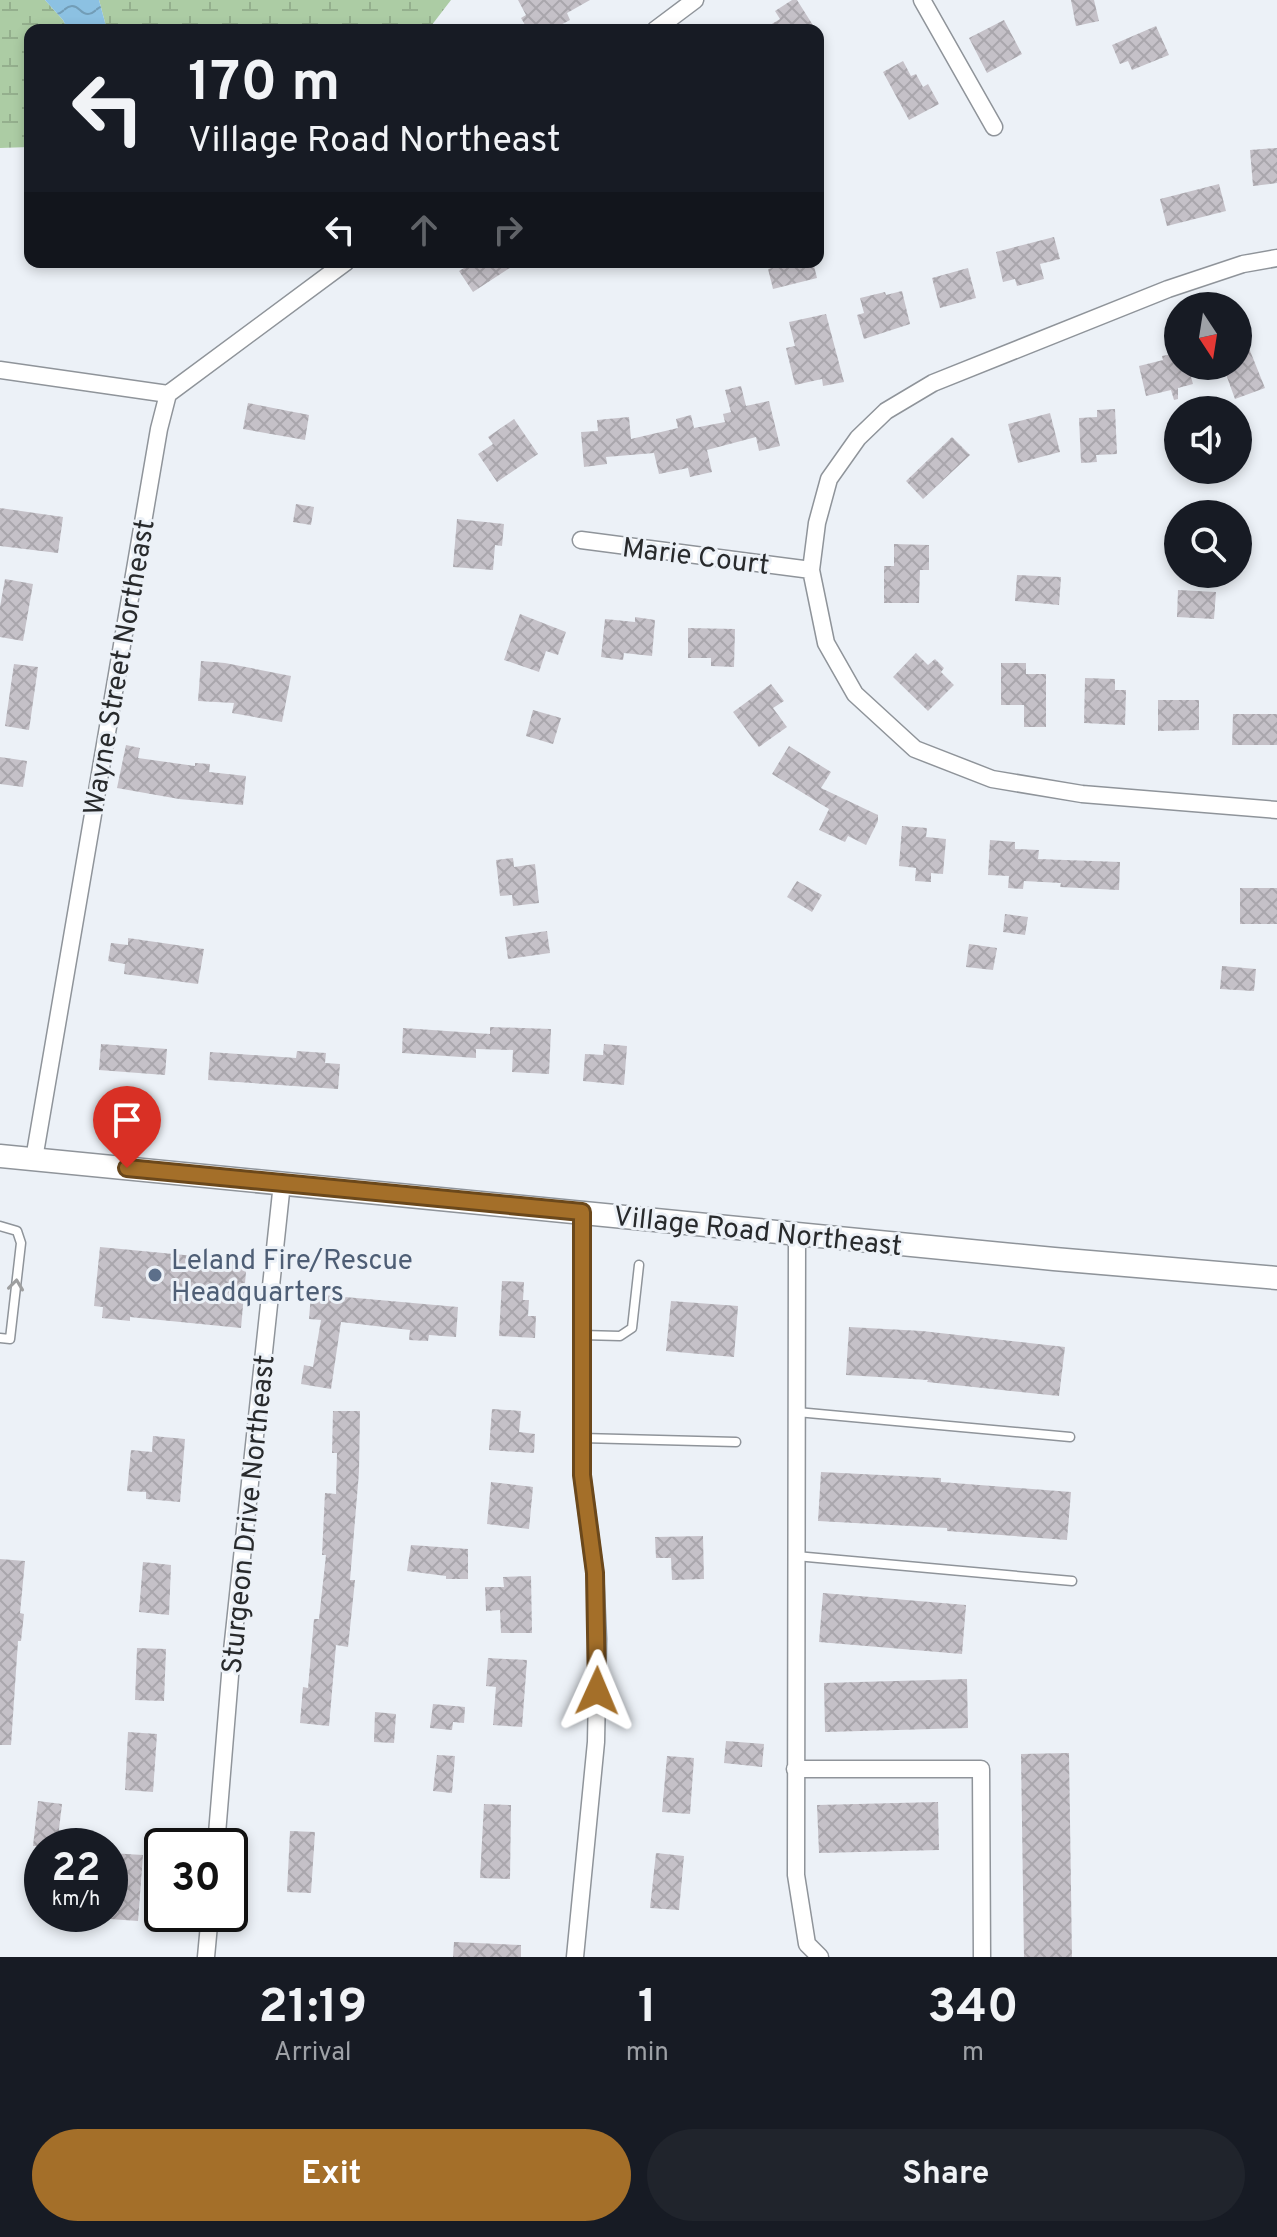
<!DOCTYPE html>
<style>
:root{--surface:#171b24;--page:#20242c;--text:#f1f3f6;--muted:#9ea1a6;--accent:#a46f29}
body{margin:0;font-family:Overpass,sans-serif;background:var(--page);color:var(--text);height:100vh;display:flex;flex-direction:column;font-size:30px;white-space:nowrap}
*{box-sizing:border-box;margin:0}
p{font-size:26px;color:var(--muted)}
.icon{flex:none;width:44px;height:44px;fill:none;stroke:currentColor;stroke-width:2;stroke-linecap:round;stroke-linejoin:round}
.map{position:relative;height:1957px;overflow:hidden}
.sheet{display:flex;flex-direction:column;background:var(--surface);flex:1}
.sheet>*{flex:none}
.guide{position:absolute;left:24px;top:24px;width:800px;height:244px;border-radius:16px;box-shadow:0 4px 12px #0003;background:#171b24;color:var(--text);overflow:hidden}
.needle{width:52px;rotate:168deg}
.controls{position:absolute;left:1164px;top:292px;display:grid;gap:16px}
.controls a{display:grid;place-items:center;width:88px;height:88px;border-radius:50%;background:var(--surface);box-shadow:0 4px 12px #0003;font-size:40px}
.speed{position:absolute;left:24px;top:1828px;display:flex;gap:16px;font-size:40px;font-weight:700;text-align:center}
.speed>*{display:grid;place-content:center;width:104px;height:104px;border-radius:50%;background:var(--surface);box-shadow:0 4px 12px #0003;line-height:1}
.speed small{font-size:20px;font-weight:400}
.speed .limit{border:4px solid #111;border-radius:12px;background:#fff;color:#111}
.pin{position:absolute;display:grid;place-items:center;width:68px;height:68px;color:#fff;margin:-82px -34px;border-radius:50% 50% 50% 0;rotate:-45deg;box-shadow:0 0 8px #0007}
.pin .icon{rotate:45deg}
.me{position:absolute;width:88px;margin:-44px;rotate:1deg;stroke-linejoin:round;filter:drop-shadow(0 0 6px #0008)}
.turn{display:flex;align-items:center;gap:28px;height:168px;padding:0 32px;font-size:36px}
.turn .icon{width:104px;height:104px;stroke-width:2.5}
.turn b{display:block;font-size:56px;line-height:68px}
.lanes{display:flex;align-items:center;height:76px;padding:0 32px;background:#0003;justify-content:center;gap:40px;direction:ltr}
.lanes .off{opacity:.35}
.eta{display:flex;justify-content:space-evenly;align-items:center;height:136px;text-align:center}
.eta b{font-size:48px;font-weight:700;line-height:56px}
.cta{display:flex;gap:16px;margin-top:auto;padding:16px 32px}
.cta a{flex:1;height:92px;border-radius:48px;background:var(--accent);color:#fff;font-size:32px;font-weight:700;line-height:92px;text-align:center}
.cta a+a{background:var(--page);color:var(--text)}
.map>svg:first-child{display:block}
.wetland{fill:url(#wetland-marsh)}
.water{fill:url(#water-waves)}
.building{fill:url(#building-cross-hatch)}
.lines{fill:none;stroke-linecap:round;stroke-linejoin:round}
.lane-casing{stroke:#8f949a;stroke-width:11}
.street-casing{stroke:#8f949a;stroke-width:19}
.secondary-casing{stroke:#8f949a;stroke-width:25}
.lane{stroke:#fff;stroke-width:8}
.street{stroke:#fff;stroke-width:16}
.secondary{stroke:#fff;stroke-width:22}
.oneway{stroke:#9e9fa0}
.route-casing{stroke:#6b481b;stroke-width:20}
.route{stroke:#a46f29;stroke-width:14}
.service-dot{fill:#5c6f8a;stroke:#ecf1f7;stroke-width:3}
.labels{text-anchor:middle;stroke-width:6;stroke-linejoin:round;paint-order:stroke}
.street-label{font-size:28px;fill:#282a2c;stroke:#ecf1f7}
.service-label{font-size:28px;fill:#4e5e75;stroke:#ecf1f7;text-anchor:start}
</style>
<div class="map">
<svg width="1277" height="1957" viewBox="0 0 1277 1957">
<defs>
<pattern id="wetland-marsh" width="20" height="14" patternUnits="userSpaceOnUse" patternTransform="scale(2)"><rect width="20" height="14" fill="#accca4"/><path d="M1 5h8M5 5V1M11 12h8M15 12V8" fill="none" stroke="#94af8d"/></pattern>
<pattern id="water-waves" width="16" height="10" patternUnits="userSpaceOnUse" patternTransform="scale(2)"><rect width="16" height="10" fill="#8cc1e2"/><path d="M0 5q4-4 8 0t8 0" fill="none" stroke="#729db7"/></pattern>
<pattern id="building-cross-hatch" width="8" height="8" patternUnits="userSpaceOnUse" patternTransform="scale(2)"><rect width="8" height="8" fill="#c5c1c8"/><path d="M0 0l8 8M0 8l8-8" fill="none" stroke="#a9a6ac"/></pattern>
</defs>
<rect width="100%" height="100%" fill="#ecf1f7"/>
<path class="wetland" d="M0,0H45L63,20L68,30H30V147L0,148Z
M99,0H451L428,30H107Z"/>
<path class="water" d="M45,0H99L107,30H68L63,20Z"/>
<path class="building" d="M518,0H590L567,13L570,20L551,30H528L521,18L526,15Z
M792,0H797L816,30H762L780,19L775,11Z
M1071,0H1094L1099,21L1076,26Z
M1004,20L1022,54L987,73L969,38Z
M1156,26L1169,55L1132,70L1128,61L1120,64L1112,45Z
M903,61L911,76L916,74L923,87L928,84L939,104L909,120L883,72Z
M1277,148V183L1253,186L1250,150Z
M1219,184L1226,211L1167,226L1160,199Z
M1054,237L1060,259L1040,264L1044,279L1017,286L1015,279L1003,282L996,252Z
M474,262H519L473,292L459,271Z
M795,262H813L817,278L773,289L768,269Z
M968,268L976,298L940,308L932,278Z
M902,291L910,324L864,339L857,315L864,313L860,298L885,292L886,295Z
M826,314L844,382L823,386L822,379L795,385L786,348L795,346L789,322Z
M1238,321L1265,388L1235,399L1223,366H1238Z
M1178,353V366H1188L1193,384L1178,388V399L1174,400L1171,390L1146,396L1139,366L1163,360L1162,356Z
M741,386L746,406L769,401L780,446L759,451L756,437L707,450L712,472L690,477L688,468L659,474L654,453L606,457L607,464L584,467L581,432L598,431L597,420L629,417L631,439L678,428L676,419L691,415L694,428L725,422L723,414L731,412L725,390Z
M248,403L309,415L305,440L243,429Z
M1115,409L1117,454L1096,455L1097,462L1081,463L1079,418L1097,417V410Z
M1050,413L1060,452L1018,463L1008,424Z
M514,419L538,454L497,482L478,454L493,444L488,437Z
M952,437L970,455L923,499L906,481Z
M296,504L314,507L311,525L293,522Z
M0,508L63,517L58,553L0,546Z
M457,519L504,524L502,546L495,545L493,570L453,567Z
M894,544L929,545V570H920L919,603H884V566H894Z
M1017,575L1061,577L1059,605L1015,601Z
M5,579L33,584L23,641L0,637V607Z
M1178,590L1216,592L1214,619L1177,617Z
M520,614L566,632L558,655L546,651L539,672L504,660Z
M635,617L655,620L652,656L624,653L623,660L601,657L605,619L635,622Z
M688,628L735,629L734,667L711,666V658H688Z
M916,653L928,665L935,659L944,668L941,672L954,685L928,711L893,677Z
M201,661L225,663L291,676L282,722L232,713L234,703L198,701Z
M1001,663H1026V674H1046V727H1024V705H1001Z
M14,664L38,667L29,730L5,726Z
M1085,678L1115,679V690H1126L1125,725L1084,723Z
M771,684L784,701L773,708L787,727L759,747L733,712Z
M1158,700H1199V730L1158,731Z
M533,710L561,718L553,744L526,736Z
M1233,714H1277V745H1232Z
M126,745L140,748L138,758L195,766V763L210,764L209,772L246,776L243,805L179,799L117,788Z
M789,746L831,772L821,788L878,815V821L866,845L848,836L845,842L819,830L829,809L772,774Z
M0,757L27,761L23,787L0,784Z
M902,826L927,828L926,837L946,839L943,874L931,873V882L915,881L916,868L899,866Z
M990,840L1015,842V849L1039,850L1038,859L1120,862L1119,890L1060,887L1061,883L1024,881L1023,889L1008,888L1009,876L988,875Z
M513,858L514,867L535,864L539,903L513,906L512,895L500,896L496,860Z
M797,881L822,895L812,912L787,897Z
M1240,888H1277V924H1240Z
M1005,914L1028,917L1025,935L1003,932Z
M547,931L550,953L508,959L505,937Z
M128,938L204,949L198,984L124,974L125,964L108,961L111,943L128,945Z
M969,944L997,948L993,970L966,967Z
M1222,966L1256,969L1254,991L1220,989Z
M490,1027L551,1029L549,1074L512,1072L513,1050L476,1049V1058L402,1053L403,1028L490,1034Z
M101,1044L167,1049L165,1075L99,1070Z
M604,1044L627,1046L624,1085L583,1081L585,1054L603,1055Z
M297,1051L326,1053L325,1063L340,1064L338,1089L208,1080L210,1052L296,1058Z
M100,1247L247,1261L241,1328L130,1317V1321L102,1318L103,1307L94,1306Z
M502,1281L524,1282L523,1300H529L528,1316H536L535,1338L499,1336Z
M311,1294L458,1307L456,1337L429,1335L428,1341L409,1340L410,1330L341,1322L331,1389L301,1384L304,1365L313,1367L321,1320L309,1319Z
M671,1301L738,1306L734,1357L666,1351Z
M849,1327L922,1331L1065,1347L1059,1396L927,1382L928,1380L846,1375Z
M492,1409L521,1411L519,1432L535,1434L534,1453L489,1450Z
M333,1411H360L359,1472L350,1580H355L348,1647L336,1645L329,1726L300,1723L303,1687L308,1688L314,1619H319L326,1555H322L325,1493L336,1494L337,1453H332Z
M153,1436L185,1439L180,1502L146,1499V1492L127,1491L131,1450L152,1452Z
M821,1472L941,1478V1482L1071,1492L1067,1540L947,1531V1528L818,1521Z
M491,1482L533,1487L529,1529L487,1524Z
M703,1536L704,1579L672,1580L671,1558H656L655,1537Z
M411,1545L468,1549V1579H446V1576L407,1571Z
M0,1559L25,1561L20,1613L24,1614L21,1641H18L11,1745H0Z
M143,1562L171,1565L169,1615L139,1612Z
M531,1576L532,1633H501L500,1610L486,1611L485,1587H504L503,1577Z
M823,1593L966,1605L962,1654L819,1642Z
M137,1648L166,1649L164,1701L135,1700Z
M488,1658L527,1660L522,1727L493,1725L496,1687L486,1686Z
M967,1679L968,1728L825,1732L824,1683Z
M433,1704L465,1707L464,1723L453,1722L452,1730L430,1728Z
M375,1712L396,1714L394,1743L374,1742Z
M128,1732L157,1734L153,1792L125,1790Z
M726,1741L764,1744L762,1767L724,1763Z
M1069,1753L1072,1957H1024L1021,1754Z
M437,1755L455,1756L452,1793L433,1791Z
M667,1756L694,1758L690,1814L662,1812Z
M38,1801L62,1804L57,1846H33Z
M938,1802L939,1850L819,1853L817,1805Z
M484,1804L511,1805L510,1879L480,1878Z
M290,1831L315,1832L311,1893L287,1892Z
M110,1853L143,1855L138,1921L110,1919Z
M656,1853L684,1856L679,1910L650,1908Z
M454,1942L521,1945V1957H453Z"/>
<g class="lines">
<defs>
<path id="lane" d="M0,1226L17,1231L21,1243L10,1339L0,1338
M582,1335L620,1336L632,1328L639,1265
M797,1412L1070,1437
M582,1438L736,1442
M796,1556L1072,1581"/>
<path id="street" d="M922,0L994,127
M655,30L695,0
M1277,258L1243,264L1168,289L933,383L886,411L858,438L829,479L817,523L811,570L826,643L855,694L915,749L992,779L1082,794L1277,810
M0,370L168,394
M581,540L811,570
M34,1159L159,429L168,394L346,262
M797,1234L796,1875L807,1944L820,1957
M795,1769H981L982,1957
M216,1846L232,1651L282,1183
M206,1957L210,1914
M575,1957L596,1742L598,1639L595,1573L582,1475V1212"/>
<path id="secondary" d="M0,1156L1054,1259L1277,1278"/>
</defs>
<use href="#lane" class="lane-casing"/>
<use href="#street" class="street-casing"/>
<use href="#secondary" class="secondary-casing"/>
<use href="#lane" class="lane"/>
<use href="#street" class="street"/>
<use href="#secondary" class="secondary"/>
</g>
<defs><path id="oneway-chevron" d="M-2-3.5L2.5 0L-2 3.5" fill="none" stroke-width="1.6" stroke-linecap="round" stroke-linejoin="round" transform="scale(2)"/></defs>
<use class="oneway" href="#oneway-chevron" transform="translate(16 1285) rotate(-83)"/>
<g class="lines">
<defs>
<path id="route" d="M127,1168L582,1212V1475L595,1573L597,1691"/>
</defs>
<use href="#route" class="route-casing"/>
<use href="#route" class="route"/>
</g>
<circle class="service-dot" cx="155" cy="1275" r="8"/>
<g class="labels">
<g class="street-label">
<text transform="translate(696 555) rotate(7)" y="10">Marie Court</text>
<text transform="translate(118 667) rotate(-80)" y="10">Wayne Street Northeast</text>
<text transform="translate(758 1230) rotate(6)" y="10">Village Road Northeast</text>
<text transform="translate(247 1514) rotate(-84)" y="10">Sturgeon Drive Northeast</text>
</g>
<g class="service-label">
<text x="171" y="1269">Leland Fire/Rescue<tspan x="171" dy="32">Headquarters</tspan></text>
</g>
</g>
</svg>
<div class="controls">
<a><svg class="needle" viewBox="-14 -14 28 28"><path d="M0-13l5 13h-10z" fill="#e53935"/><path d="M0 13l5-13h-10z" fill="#9ea1a6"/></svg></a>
<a><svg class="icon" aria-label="sound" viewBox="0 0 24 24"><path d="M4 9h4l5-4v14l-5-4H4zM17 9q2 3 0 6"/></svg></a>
<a><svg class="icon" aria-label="search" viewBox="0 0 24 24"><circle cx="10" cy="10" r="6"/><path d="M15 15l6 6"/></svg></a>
</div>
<div class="speed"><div>22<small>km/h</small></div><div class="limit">30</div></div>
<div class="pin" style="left:127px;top:1168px;background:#d93025"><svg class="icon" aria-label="arrive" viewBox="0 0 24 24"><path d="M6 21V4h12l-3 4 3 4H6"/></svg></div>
<svg class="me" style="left:597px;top:1691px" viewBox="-20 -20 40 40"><path d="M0-17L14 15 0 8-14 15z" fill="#a46f29" stroke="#fff" stroke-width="4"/></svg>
<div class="guide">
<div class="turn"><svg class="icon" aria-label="left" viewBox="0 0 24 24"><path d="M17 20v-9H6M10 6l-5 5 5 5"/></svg><div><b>170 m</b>Village Road Northeast</div></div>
<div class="lanes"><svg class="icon" aria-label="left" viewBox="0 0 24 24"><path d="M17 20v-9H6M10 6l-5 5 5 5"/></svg><svg class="icon off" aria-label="ahead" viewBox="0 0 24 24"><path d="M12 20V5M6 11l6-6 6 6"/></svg><svg class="icon off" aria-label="right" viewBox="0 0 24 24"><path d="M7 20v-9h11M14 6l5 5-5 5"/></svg></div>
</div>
</div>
<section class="sheet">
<div class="eta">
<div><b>21:19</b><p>Arrival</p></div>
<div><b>1</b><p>min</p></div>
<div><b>340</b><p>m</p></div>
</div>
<div class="cta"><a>Exit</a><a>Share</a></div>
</section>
